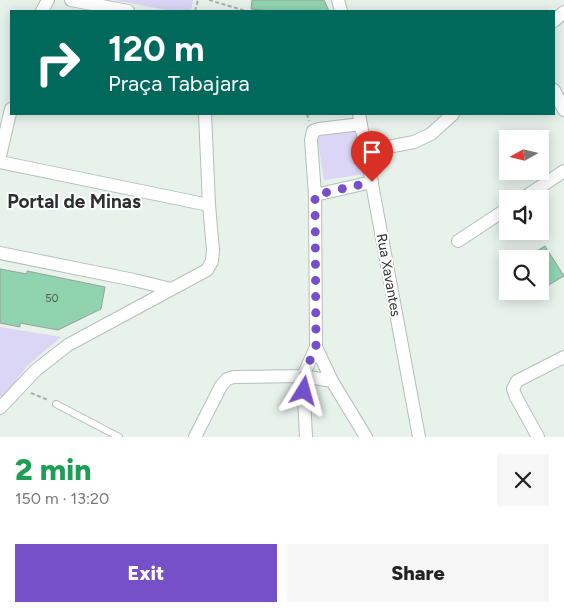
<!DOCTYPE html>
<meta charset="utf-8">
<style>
:root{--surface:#fff;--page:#f6f6f6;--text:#222;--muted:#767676;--accent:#7550c9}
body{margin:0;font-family:Figtree,sans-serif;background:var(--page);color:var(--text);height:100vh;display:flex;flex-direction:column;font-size:19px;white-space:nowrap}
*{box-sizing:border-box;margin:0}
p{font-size:16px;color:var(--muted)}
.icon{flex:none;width:28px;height:28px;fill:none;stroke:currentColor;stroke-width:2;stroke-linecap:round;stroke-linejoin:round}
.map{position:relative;height:437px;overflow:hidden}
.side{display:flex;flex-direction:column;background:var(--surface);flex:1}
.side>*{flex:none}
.banner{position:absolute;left:10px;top:10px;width:545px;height:105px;border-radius:0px;box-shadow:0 2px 12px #0003;background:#00695c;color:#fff;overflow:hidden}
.needle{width:32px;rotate:262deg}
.buttons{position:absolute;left:499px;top:130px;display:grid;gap:10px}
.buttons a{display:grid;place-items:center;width:50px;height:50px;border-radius:0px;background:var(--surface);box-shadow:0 2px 12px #0003;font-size:25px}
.pin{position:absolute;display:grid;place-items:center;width:42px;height:42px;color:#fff;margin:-51px -21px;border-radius:50% 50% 50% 0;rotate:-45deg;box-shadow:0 0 5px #0007}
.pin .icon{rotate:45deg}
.me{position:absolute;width:55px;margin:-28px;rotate:8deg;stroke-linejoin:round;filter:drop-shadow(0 0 4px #0008)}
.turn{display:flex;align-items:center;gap:18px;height:105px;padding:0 15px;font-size:22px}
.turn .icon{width:65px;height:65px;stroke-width:2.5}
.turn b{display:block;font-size:35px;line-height:42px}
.round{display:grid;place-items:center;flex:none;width:52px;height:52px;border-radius:0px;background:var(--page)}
.headline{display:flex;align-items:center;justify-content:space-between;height:85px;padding:0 15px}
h1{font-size:30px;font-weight:800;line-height:38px;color:#1e9e55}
.button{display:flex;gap:10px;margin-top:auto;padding:10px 15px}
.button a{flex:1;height:58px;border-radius:0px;background:var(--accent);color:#fff;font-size:20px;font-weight:800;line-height:58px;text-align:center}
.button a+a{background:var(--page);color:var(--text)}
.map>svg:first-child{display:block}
.green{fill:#dbd5f6}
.building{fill:#90d4af;stroke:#97a09b}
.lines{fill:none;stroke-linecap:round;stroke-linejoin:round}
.service-casing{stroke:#b5beb9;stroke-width:8}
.minor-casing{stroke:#b5beb9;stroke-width:14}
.path{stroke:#a8b0ab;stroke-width:2;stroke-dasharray:4 2.5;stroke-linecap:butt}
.service{stroke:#fff;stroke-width:6}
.minor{stroke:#fff;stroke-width:12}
.route{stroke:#7550c9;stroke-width:9;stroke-dasharray:0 16.2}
.labels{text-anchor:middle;stroke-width:4;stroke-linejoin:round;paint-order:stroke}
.number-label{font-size:11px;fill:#45594e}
.street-label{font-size:14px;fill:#2c302e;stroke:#fff}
.district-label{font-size:19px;font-weight:bold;fill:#2c302e;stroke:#fff}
</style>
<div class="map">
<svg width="564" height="437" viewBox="0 0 564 437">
<rect width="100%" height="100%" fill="#e7f2eb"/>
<path class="green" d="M113,0H193L191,11H172Z
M359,130L365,174L324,180L317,136Z
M0,327L61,337L29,364L4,396H0Z"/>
<path class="building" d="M252,0H324L329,11H270L251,9Z
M545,246L564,276L540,290V259H524Z
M0,269L27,274V271L105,287L101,309L58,330L20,323V327L0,323Z"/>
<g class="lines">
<defs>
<path id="service" d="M56,404L119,437"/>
<path id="minor" d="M71,0L128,11
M338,0L341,11
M42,11L48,0
M554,21L564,12
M554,90L564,110
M359,114L419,437
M367,151L414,142L431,134L453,114
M0,156L11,109
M0,162L209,205
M315,195L372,182
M522,199L564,171
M458,241L508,208
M0,253L134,280L171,289
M316,347L332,381L366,437
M0,408L36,370L68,345L207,270L212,261L213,250L209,205L205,114
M195,437L221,386L227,379L234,377L303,376L332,381
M306,437L303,376L316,347L315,195L311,140L313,131L319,129L361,124
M538,437L516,397L513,389L517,381L564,357"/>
</defs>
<use href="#service" class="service-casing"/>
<use href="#minor" class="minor-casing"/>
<path class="path" d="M209,0L246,11
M195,11L198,0
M307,114L309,121
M31,393L48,400"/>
<use href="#service" class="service"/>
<use href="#minor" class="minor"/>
</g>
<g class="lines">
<path class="route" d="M304,391L303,376L316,347L315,195L372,182"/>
</g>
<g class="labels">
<g class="number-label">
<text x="52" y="302">50</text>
</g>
<g class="street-label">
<text transform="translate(389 275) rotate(80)" y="5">Rua Xavantes</text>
</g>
<g class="district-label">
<text x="74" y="208">Portal de Minas</text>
</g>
</g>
</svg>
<div class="buttons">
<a><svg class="needle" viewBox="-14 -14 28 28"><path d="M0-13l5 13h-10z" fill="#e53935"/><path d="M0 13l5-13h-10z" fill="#767676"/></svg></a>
<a><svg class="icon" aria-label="sound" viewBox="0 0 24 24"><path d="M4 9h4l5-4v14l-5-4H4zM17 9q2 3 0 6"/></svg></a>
<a><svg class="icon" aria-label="search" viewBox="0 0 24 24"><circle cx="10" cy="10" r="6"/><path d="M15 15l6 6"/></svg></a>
</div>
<div class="pin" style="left:372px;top:182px;background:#d93025"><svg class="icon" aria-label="arrive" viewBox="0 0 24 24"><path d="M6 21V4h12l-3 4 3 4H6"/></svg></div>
<svg class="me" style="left:304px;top:391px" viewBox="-20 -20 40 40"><path d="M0-17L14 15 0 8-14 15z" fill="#7550c9" stroke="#fff" stroke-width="4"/></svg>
<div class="banner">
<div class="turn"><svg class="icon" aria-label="right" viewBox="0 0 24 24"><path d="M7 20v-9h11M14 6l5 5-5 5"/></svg><div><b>120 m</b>Praça Tabajara</div></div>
</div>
</div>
<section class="side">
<div class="headline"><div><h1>2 min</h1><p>150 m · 13:20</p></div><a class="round"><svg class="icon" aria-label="close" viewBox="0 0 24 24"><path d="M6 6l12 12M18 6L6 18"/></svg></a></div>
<div class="button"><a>Exit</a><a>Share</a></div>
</section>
